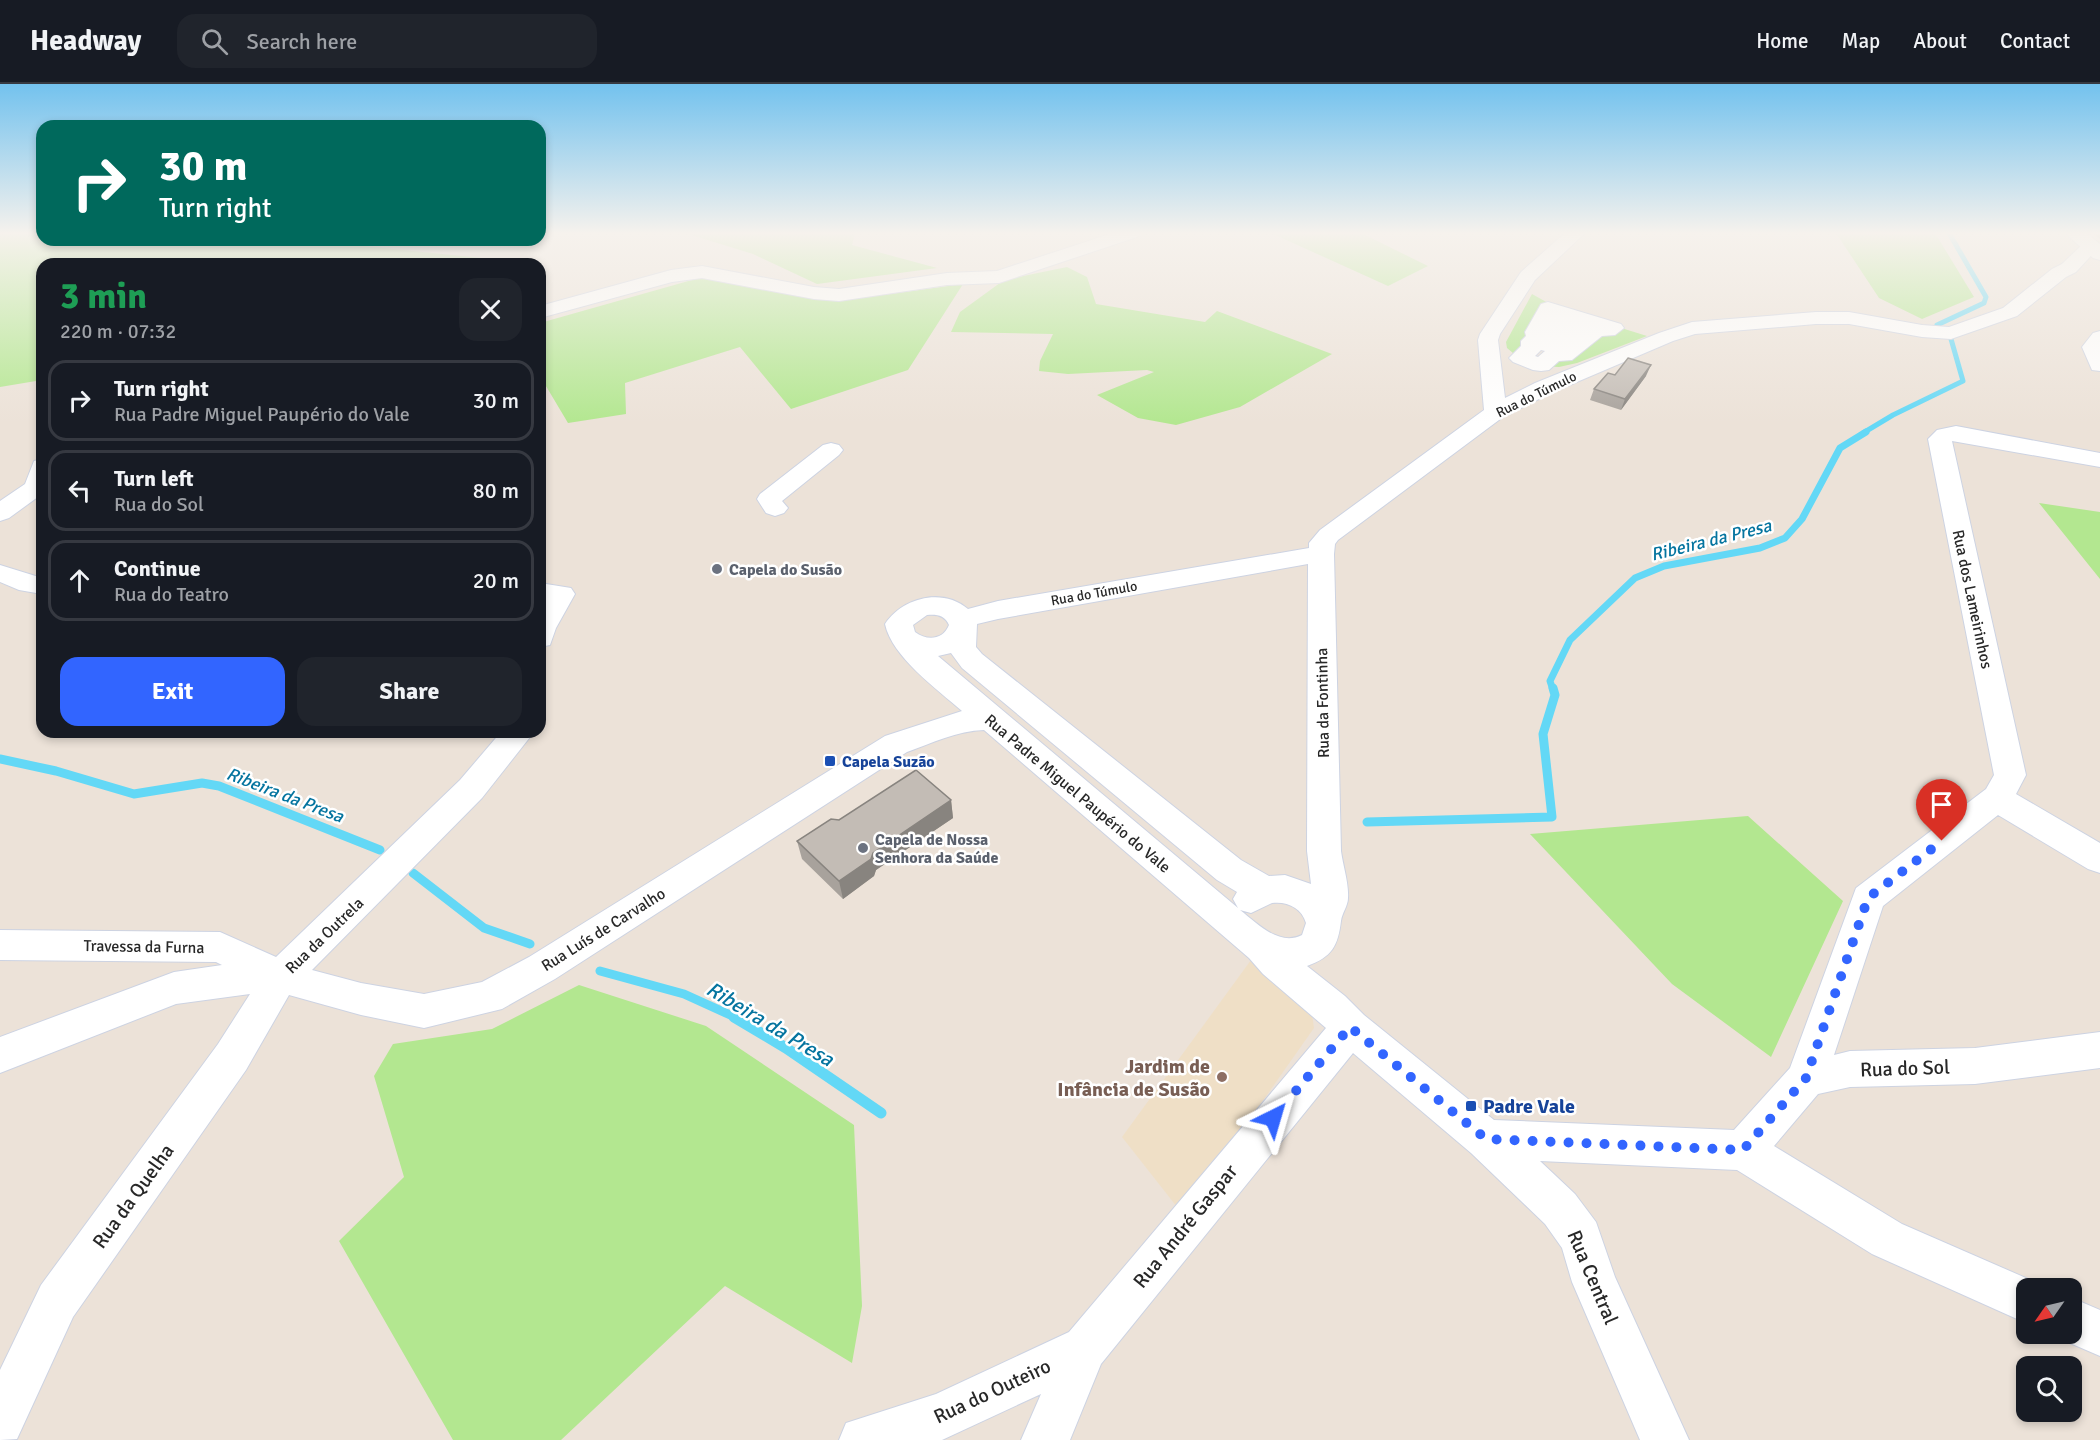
<!DOCTYPE html>
<meta charset="utf-8">
<style>
:root{--surface:#171b24;--page:#20242c;--text:#f1f3f6;--muted:#9ea1a6;--line:#363941;--accent:#3265ff}
body{margin:0;font-family:Signika,sans-serif;background:var(--page);color:var(--text);height:100vh;display:flex;flex-direction:column;font-size:22px;white-space:nowrap}
*{box-sizing:border-box;margin:0}
p{font-size:20px;color:var(--muted)}
.icon{flex:none;width:33px;height:33px;fill:none;stroke:currentColor;stroke-width:2;stroke-linecap:round;stroke-linejoin:round}
.map{position:relative;flex:1;overflow:hidden}
.sheet{position:absolute;left:36px;top:174px;width:510px;height:480px;display:flex;flex-direction:column;background:var(--surface);border-radius:18px;box-shadow:0 3px 9px #0003}
.sheet>*{flex:none}
.top-card{position:absolute;left:36px;top:36px;width:510px;height:126px;border-radius:18px;box-shadow:0 3px 9px #0003;background:#00695c;color:#fff;overflow:hidden}
.needle{width:39px;rotate:236deg}
.buttons{position:absolute;left:2016px;top:1194px;display:grid;gap:12px}
.buttons a{display:grid;place-items:center;width:66px;height:66px;border-radius:12px;background:var(--surface);box-shadow:0 3px 9px #0003;font-size:30px}
.pin{position:absolute;display:grid;place-items:center;width:51px;height:51px;color:#fff;margin:-62px -26px;border-radius:50% 50% 50% 0;rotate:-45deg;box-shadow:0 0 6px #0007}
.pin .icon{rotate:45deg}
.me{position:absolute;width:66px;margin:-33px;rotate:40deg;stroke-linejoin:round;filter:drop-shadow(0 0 4px #0008)}
.turn{display:flex;align-items:center;gap:21px;height:126px;padding:0 24px;font-size:27px}
.turn .icon{width:78px;height:78px;stroke-width:2.5}
.turn b{display:block;font-size:42px;line-height:51px}
.round{display:grid;place-items:center;flex:none;width:63px;height:63px;border-radius:18px;background:var(--page)}
.summary{display:flex;align-items:center;justify-content:space-between;height:102px;padding:0 24px}
h1{font-size:36px;font-weight:700;line-height:45px;color:#1e9e55}
.button{display:flex;gap:12px;margin-top:auto;padding:12px 24px}
.button a{flex:1;height:69px;border-radius:18px;background:var(--accent);color:#fff;font-size:24px;font-weight:700;line-height:69px;text-align:center}
.button a+a{background:var(--page);color:var(--text)}
ul{padding:0;list-style:none}
li{display:flex;align-items:center;gap:18px;height:81px;margin:0 12px 9px;padding:0 12px;border:3px solid var(--line);border-radius:18px}
li div{flex:1}
li b{display:block;font-size:22px}
li em{font-style:normal}
header{display:flex;align-items:center;gap:36px;box-sizing:border-box;height:84px;padding:0 30px;background:var(--surface);border-bottom:2px solid var(--line)}
header strong{font-size:28px}
nav{display:flex;gap:33px;margin-inline-start:auto;font-size:21px}
.search{width:420px;height:54px;background:var(--page);display:flex;align-items:center;gap:15px;box-sizing:border-box;padding:0 21px;border-radius:18px;color:var(--muted);font-size:22px}
.map>svg:first-child{display:block}
.education{fill:#efdfc6}
.green{fill:#b3e790;fill-rule:evenodd}
.lines{fill:none;stroke-linecap:round;stroke-linejoin:round}
.stream-far3{stroke:#63d8f6;stroke-width:5}
.stream-far2{stroke:#63d8f6;stroke-width:7}
.stream-far1{stroke:#63d8f6;stroke-width:9}
.stream{stroke:#63d8f6;stroke-width:11}
.street-casing{stroke:#cdd3e2;stroke-width:2}
.secondary-casing{stroke:#cdd3e2;stroke-width:2}
.street{fill:#fff;fill-rule:evenodd}
.secondary{fill:#fff;fill-rule:evenodd}
.wall{fill:#a8a29c}
.shaded-wall{fill:#88847f}
.building{fill:#c3bcb5;stroke:#88847f;stroke-width:1.5}
.route{stroke:#3265ff;stroke-width:10;stroke-dasharray:0 18}
.worship-dot{fill:#6b7280;stroke:#fff;stroke-width:2}
.transit-dot{fill:#1a4fb4;stroke:#fff;stroke-width:2}
.education-dot{fill:#8d6e63;stroke:#fff;stroke-width:2}
.labels{text-anchor:middle;stroke-width:5;stroke-linejoin:round;paint-order:stroke}
.far-street-label{font-size:14px;fill:#282828;stroke:#fff}
.worship-label{font-size:16px;font-weight:bold;fill:#5b616d;stroke:#fff;text-anchor:start}
.street-label{font-size:16px;fill:#282828;stroke:#fff}
.transit-label{font-size:16px;font-weight:bold;fill:#164399;stroke:#fff;text-anchor:start}
.water-label{font-size:18px;font-style:italic;fill:#04749f;stroke:#fff}
.near-education-label{font-size:20px;font-weight:bold;fill:#785e54;stroke:#fff;text-anchor:end}
.near-street-label{font-size:20px;fill:#282828;stroke:#fff}
.near-transit-label{font-size:20px;font-weight:bold;fill:#164399;stroke:#fff;text-anchor:start}
.near-water-label{font-size:21px;font-style:italic;fill:#04749f;stroke:#fff}
</style>
<header>
<strong>Headway</strong>
<div class="search"><svg class="icon" aria-label="search" viewBox="0 0 24 24"><circle cx="10" cy="10" r="6"/><path d="M15 15l6 6"/></svg>Search here</div>
<nav><a>Home</a><a>Map</a><a>About</a><a>Contact</a></nav>
</header>
<div class="map">
<svg width="2100" height="1356" viewBox="0 0 2100 1356">
<rect width="100%" height="100%" fill="#ece2d8"/>
<path class="education" d="M1251,876L1312,930L1314,944L1245,1042L1177,1123L1122,1053Z"/>
<path class="green" d="M0,149H42V156H364V162L491,175L496,180H42V296L0,303Z
M685,149H855L852,161L937,184L817,200L753,170Z
M1271,149H1361L1428,182L1388,202Z
M1836,149H1935L1974,213L1922,235L1879,214Z
M1067,183L1087,193L1096,220L1205,238L1217,227L1332,270L1240,323L1176,341L1138,334L1097,311L1154,288L1147,286L1068,290L1039,287L1040,277L1053,250L951,248L960,228L1004,196Z
M699,194L839,217L963,200L908,286L791,325L740,263L625,299L626,330L568,339L540,292V239Z
M1532,210L1557,224L1647,252L1577,279L1559,283L1541,282L1519,274L1507,264L1506,258ZM1549,224L1556,269L1541,281L1520,274Z
M2039,419L2100,428V495Z
M1748,732L1843,817L1771,973L1672,900L1530,750Z
M579,901L706,942L854,1041L862,1222L852,1279L725,1202L561,1356H453L339,1157L404,1093L374,992L393,960L492,945Z"/>
<g class="lines">
<path class="stream-far3" d="M1937,241L1984,219L1986,213L1949,149
M1863,349L1893,331L1963,297L1951,255"/>
<path class="stream-far2" d="M1553,606L1550,597L1570,556L1635,494L1664,482L1760,464L1785,454L1802,435L1840,364L1866,348"/>
<path class="stream-far1" d="M0,675L56,687L134,710L202,699L219,702L380,766
M1367,738L1552,733L1543,650L1555,611L1553,604
M413,789L484,844L530,860
M600,887L684,910L737,934"/>
<path class="stream" d="M734,933L786,964L881,1029"/>
<defs>
<path id="street" d="M1113,149H1140L1137,153L999,199L947,201L839,217L814,215L702,194L672,198L540,234V222L671,186L702,182L814,203L839,205L947,189L997,187Z
M1565,149H1585L1535,196L1500,250L1498,256L1505,314L1535,299L1659,249L1692,238L1816,228H1849L1922,241L1949,243L2003,224L2052,185L2062,180L2084,159H2096L2099,163L2076,188L2066,193L2017,232L1951,255L1922,253L1849,240H1816L1695,250L1673,257L1551,309L1503,333L1338,456L1335,460L1334,470L1341,767C1343,782 1349,799 1348,814C1348,822 1342,829 1341,837C1338,862 1332,873 1307,882L1345,912L1364,931L1494,1036L1734,1046L1790,984L1856,804L1986,705L1994,691L1928,355L1937,346L1956,342L2100,369V383L1952,357L2026,691L2016,710L2100,759V789L2088,785L1998,731L1883,822L1834,971L1850,967L1975,964L2100,948V984L1975,1000L1850,1003L1818,1010L1774,1062L1902,1140L2042,1201L2043,1204H2026V1239L1872,1170L1737,1086L1540,1077L1575,1110L1596,1138L1615,1193L1689,1356H1640L1572,1198L1562,1164L1545,1140L1471,1069L1353,969L1101,1280L1070,1356H1021L1041,1310L942,1356H839L846,1339L936,1310L1069,1248L1326,944L1263,890L1249,874L984,646C957,647 932,659 907,668L555,895L502,925L424,944L361,931L289,911L246,986L73,1233L17,1355L0,1356V1286L41,1201L218,960L250,910L176,920L0,989V953L174,888L222,881L216,878L0,876V846L220,848L276,873L460,696L501,648H534L482,714L312,886L361,899L424,910L482,898L529,873L885,652L962,627C937,605 892,573 885,540C902,514 942,503 968,525L998,517L1309,464V459L1320,446L1484,326L1478,256L1480,250L1521,188ZM1308,480L1307,767L1311,800L1285,791L1269,792L1241,776L982,570L976,563L977,540L998,535ZM927,531C936,530 945,531 949,541C943,556 927,557 915,548L913,541ZM951,569L962,584L1217,796L1237,808L1233,815L1238,824L938,572ZM1272,819C1287,817 1302,824 1306,839L1302,851C1279,863 1257,839 1240,826L1251,829Z
M1548,218L1621,240L1624,244L1615,251L1602,252L1572,276L1559,277L1549,286L1541,287L1533,286L1513,278L1509,274L1521,262V257L1526,252L1525,248L1541,220ZM1541,266L1545,267L1538,273L1535,272Z
M2100,247V287L2092,286L2082,263L2093,249Z
M831,359L839,361L843,366L839,371L782,417L788,424L784,429L775,432L766,429L757,415L760,410L823,361Z
M42,375V410L9,434L0,437V417L25,400L34,377Z
M0,481L42,494V510L19,506L0,498Z
M540,499L571,504L575,510L556,544L550,561L540,563V523L543,517H540Z
M2072,1214L2100,1226V1272L2056,1253L2054,1250H2072Z"/>
<path id="secondary" d="M2065,149H2086L2100,160V176L2093,174Z"/>
</defs>
<use href="#street" class="street-casing"/>
<use href="#secondary" class="secondary-casing"/>
<use href="#street" class="street"/>
<use href="#secondary" class="secondary"/>
</g>
<path class="wall" d="M2093,149H2100V155Z
M1615,291L1646,292L1621,326L1590,316L1594,305Z
M951,716L953,734L876,786L874,792L843,815L802,775L797,757L839,736Z"/>
<path class="shaded-wall" d="M1651,281L1646,292L1621,326L1625,315Z
M951,716L953,734L876,786L874,792L843,815L839,797L873,769Z"/>
<path class="building" d="M1628,274L1651,281L1625,315L1594,305L1608,289L1615,291Z
M916,686L951,716L873,769L871,775L839,797L797,757L831,735L839,736Z"/>
<linearGradient id="sky" x2="0" y2="1"><stop stop-color="#73c2ee"/><stop offset="0.44" stop-color="#f6f2ed"/><stop offset="1" stop-color="#f6f2ed" stop-opacity="0"/></linearGradient>
<rect width="2100" height="339" fill="url(#sky)"/>
<g class="lines">
<path class="route" d="M1273,1034L1350,943L1486,1055L1743,1066L1806,994L1868,814L1942,757"/>
</g>
<g class="worship-dot">
<circle cx="717" cy="485" r="6"/>
<circle cx="863" cy="764" r="6"/>
</g>
<g class="transit-dot">
<rect x="824" y="671" width="12" height="12" rx="3"/>
<rect x="1465" y="1016" width="12" height="12" rx="3"/>
</g>
<circle class="education-dot" cx="1222" cy="993" r="6"/>
<g class="labels">
<g class="far-street-label">
<text transform="translate(1536 310) rotate(-26)" y="5">Rua do Túmulo</text>
<text transform="translate(1094 509) rotate(-10)" y="5">Rua do Túmulo</text>
</g>
<g class="worship-label">
<text x="729" y="491">Capela do Susão</text>
<text x="875" y="761">Capela de Nossa<tspan x="875" dy="18">Senhora da Saúde</tspan></text>
</g>
<g class="street-label">
<text transform="translate(1973 515) rotate(78)" y="6">Rua dos Lameirinhos</text>
<text transform="translate(1322 619) rotate(-91)" y="6">Rua da Fontinha</text>
<text transform="translate(1078 709) rotate(40)" y="6">Rua Padre Miguel Paupério do Vale</text>
<text transform="translate(603 845) rotate(-32)" y="6">Rua Luís de Carvalho</text>
<text transform="translate(324 851) rotate(-44)" y="6">Rua da Outrela</text>
<text transform="translate(144 862) rotate(1)" y="6">Travessa da Furna</text>
</g>
<g class="transit-label">
<text x="842" y="683">Capela Suzão</text>
</g>
<g class="water-label">
<text transform="translate(1711 456) rotate(-14)" y="6">Ribeira da Presa</text>
<text transform="translate(285 711) rotate(21)" y="6">Ribeira da Presa</text>
</g>
<g class="near-education-label">
<text x="1210" y="989">Jardim de<tspan x="1210" dy="23">Infância de Susão</tspan></text>
</g>
<g class="near-street-label">
<text transform="translate(1905 984) rotate(-2)" y="7">Rua do Sol</text>
<text transform="translate(133 1112) rotate(-54)" y="7">Rua da Quelha</text>
<text transform="translate(1185 1142) rotate(-51)" y="7">Rua André Gaspar</text>
<text transform="translate(1593 1193) rotate(67)" y="7">Rua Central</text>
<text transform="translate(992 1307) rotate(-25)" y="7">Rua do Outeiro</text>
</g>
<g class="near-transit-label">
<text x="1483" y="1029">Padre Vale</text>
</g>
<g class="near-water-label">
<text transform="translate(770 940) rotate(31)" y="7">Ribeira da Presa</text>
</g>
</g>
</svg>
<div class="buttons">
<a><svg class="needle" viewBox="-14 -14 28 28"><path d="M0-13l5 13h-10z" fill="#e53935"/><path d="M0 13l5-13h-10z" fill="#9ea1a6"/></svg></a>
<a><svg class="icon" aria-label="search" viewBox="0 0 24 24"><circle cx="10" cy="10" r="6"/><path d="M15 15l6 6"/></svg></a>
</div>
<div class="pin" style="left:1942px;top:757px;background:#d93025"><svg class="icon" aria-label="arrive" viewBox="0 0 24 24"><path d="M6 21V4h12l-3 4 3 4H6"/></svg></div>
<svg class="me" style="left:1273px;top:1034px" viewBox="-20 -20 40 40"><path d="M0-17L14 15 0 8-14 15z" fill="#3265ff" stroke="#fff" stroke-width="4"/></svg>
<div class="top-card">
<div class="turn"><svg class="icon" aria-label="right" viewBox="0 0 24 24"><path d="M7 20v-9h11M14 6l5 5-5 5"/></svg><div><b>30 m</b>Turn right</div></div>
</div>
<section class="sheet">
<div class="summary"><div><h1>3 min</h1><p>220 m · 07:32</p></div><a class="round"><svg class="icon" aria-label="close" viewBox="0 0 24 24"><path d="M6 6l12 12M18 6L6 18"/></svg></a></div>
<ul>
<li><svg class="icon" aria-label="right" viewBox="0 0 24 24"><path d="M7 20v-9h11M14 6l5 5-5 5"/></svg><div><b>Turn right</b><p>Rua Padre Miguel Paupério do Vale</p></div><em>30 m</em></li>
<li><svg class="icon" aria-label="left" viewBox="0 0 24 24"><path d="M17 20v-9H6M10 6l-5 5 5 5"/></svg><div><b>Turn left</b><p>Rua do Sol</p></div><em>80 m</em></li>
<li><svg class="icon" aria-label="ahead" viewBox="0 0 24 24"><path d="M12 20V5M6 11l6-6 6 6"/></svg><div><b>Continue</b><p>Rua do Teatro</p></div><em>20 m</em></li>
</ul>
<div class="button"><a>Exit</a><a>Share</a></div>
</section>
</div>
